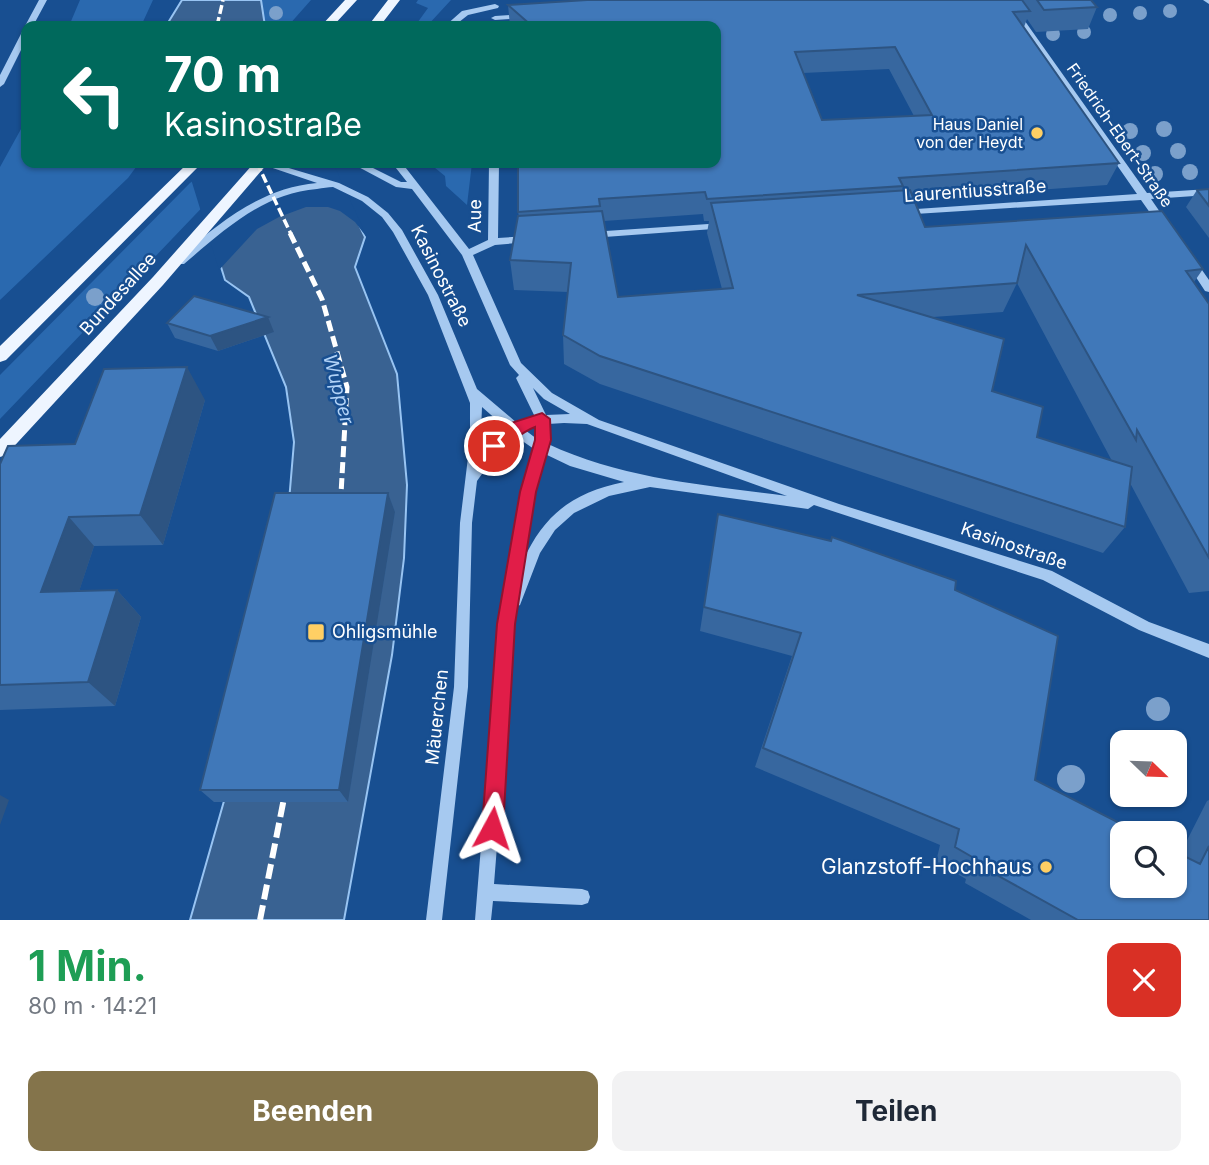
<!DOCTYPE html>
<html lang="de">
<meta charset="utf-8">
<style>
:root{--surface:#fff;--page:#f2f2f3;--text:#1f2937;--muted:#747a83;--accent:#84744b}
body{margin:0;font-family:Inter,sans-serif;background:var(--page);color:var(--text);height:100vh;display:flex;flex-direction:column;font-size:26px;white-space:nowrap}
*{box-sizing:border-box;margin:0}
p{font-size:23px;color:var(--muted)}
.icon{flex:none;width:38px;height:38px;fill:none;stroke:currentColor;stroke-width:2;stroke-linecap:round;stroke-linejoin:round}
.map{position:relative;height:920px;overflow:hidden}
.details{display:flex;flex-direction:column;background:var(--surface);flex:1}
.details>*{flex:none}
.guide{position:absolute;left:21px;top:21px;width:700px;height:147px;border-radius:14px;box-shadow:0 2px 5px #0004;background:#00695c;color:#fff;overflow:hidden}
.needle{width:46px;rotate:113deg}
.tools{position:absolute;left:1110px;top:730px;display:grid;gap:14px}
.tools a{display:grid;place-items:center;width:77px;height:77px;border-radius:14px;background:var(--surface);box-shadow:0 2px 5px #0004;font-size:35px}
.pin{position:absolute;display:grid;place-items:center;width:60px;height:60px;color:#fff;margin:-30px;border:4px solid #fff;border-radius:50%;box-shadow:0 2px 7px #0007}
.me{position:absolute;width:77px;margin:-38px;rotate:5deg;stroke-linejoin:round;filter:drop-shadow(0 0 5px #0008)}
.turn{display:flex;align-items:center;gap:24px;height:147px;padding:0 28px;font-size:32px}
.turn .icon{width:91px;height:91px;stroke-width:2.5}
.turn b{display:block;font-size:49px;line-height:60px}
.round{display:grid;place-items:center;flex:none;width:74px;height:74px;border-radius:14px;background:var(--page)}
.head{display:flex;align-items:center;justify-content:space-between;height:119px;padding:0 28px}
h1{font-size:42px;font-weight:700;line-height:52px;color:#1e9e55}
.cta{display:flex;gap:14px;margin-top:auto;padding:14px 28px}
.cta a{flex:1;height:80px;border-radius:14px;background:var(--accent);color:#fff;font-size:28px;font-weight:700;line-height:80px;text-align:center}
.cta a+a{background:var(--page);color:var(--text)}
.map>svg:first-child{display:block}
.green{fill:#2a69af}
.water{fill:#396292;stroke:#98c4f2;stroke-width:2}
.pier{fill:#184f91}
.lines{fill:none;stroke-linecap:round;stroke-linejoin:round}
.minor{fill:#a6c9f0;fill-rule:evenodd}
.major{fill:#eef5ff;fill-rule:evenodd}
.rail-far2{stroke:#fff;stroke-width:3.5;stroke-dasharray:9 3.5;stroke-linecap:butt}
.rail-far1{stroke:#fff;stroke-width:5;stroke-dasharray:11 5;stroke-linecap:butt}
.rail{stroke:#fff;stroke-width:6;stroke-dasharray:15 6;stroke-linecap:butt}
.tree{fill:#7ba0cb}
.wall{fill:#37679f;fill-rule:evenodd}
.shaded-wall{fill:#2d5482}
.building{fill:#4078b9;stroke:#2d5482;stroke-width:2;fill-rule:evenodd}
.route{fill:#e11d48;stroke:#92132f;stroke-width:2}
.poi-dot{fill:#ffcf64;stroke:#184f91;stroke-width:2.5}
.labels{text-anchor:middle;stroke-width:5;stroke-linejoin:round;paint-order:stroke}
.far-poi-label{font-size:16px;fill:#fff;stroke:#184f91;text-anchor:end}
.far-street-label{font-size:16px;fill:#fff;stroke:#184f91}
.street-label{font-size:18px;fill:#fff;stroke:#184f91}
.poi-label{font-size:18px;fill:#fff;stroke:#184f91;text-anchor:start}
.water-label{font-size:19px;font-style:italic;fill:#b2d3f7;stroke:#184f91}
.near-poi-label{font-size:21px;fill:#fff;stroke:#184f91;text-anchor:end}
</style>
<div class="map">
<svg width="1209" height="920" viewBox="0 0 1209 920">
<rect width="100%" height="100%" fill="#184f91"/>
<path class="green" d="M80,0H153L141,26H69Z
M261,0H311L288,26H265Z
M418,0H451L427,26H415L428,8L416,3Z
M26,120V163H139L128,178L0,300V167Z
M429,163H472L467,205L446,186L445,176Z
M236,172L0,419V375L190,183L198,177Z"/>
<path class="water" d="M182,0H261L265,26H166Z
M189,163H329L365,237L355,267L397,374L407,485L404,558L392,655L344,920H190L228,787L287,525L294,442L286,387L249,297L225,280Z"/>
<path class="pier" d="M186,163H333L368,239L355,222L340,211L328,207H306L279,217L257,229L219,270Z"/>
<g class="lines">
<path class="minor" d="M39,0H47L33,26L26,28L25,26Z
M1002,0H1010L1147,193L1209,189V195L1151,199L1169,225L1164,228L1160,227L1141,200L899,215L897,213L902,210L1137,194Z
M1203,0H1209V4Z
M495,4L499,6L498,8L468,15L454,26H445L462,11Z
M523,14H526V18L495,20L491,18L495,16Z
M23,30H26V40L4,84L0,87V75Z
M258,163H272L339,183L368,197L388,213L402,230L438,295L477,389L517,423L535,417L516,378L519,375L510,365L462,255L412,189L396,187L351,163H363L401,182H407L392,163H402L469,249L488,240L489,163H499L498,238L528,236L533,239L528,242L495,245L473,255L521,363L552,393L599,420L839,504L1052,571L1149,622L1209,644V658L1139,630L1043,580L814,505L808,509L650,487L609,496L574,513L555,530L540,553L520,605L516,607L494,884L582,889L588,891L590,897L588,903L582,905L493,901L491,920H475L499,624L522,492L534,449L515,436L499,450L477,481L472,523L468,687L442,920H426L454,687L460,523L470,441V403L428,295L393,232L382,217L362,201L333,187C328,187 323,188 317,189C263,193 223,231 184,264H176V260C218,224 260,188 317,183ZM533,388L544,399L570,414L546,415ZM482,407L507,429L491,443L480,456ZM564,423L587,424L787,496C705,485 623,479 548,444V424ZM536,426L537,439L525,430ZM545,454L570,466L624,482C574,492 544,514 523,561L534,492Z
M723,223L728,226L727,228L591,238L586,235L591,232Z
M1191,258L1195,260L1209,280V292L1205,291L1186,262Z"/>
<path class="major" d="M345,0H357L333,26H321Z
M388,0H400L380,26H368Z
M188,163H202L6,360L0,362V346Z
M254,163H268L163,285L6,455L0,457V439L153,277Z"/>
<path class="rail-far2" d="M217,26L223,0
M257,163L291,234"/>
<path class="rail-far1" d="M290,233L322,299L347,387L340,512"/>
<path class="rail" d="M260,920L287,783"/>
</g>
<g class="tree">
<circle cx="1170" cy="11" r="7"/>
<circle cx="276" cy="13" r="7"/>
<circle cx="1140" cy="13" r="7"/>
<circle cx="1110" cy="15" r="7"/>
<circle cx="1084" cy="32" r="7"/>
<circle cx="1053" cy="34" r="7"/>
<circle cx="1164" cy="129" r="8"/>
<circle cx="1130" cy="131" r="8"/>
<circle cx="1178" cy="151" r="8"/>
<circle cx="1143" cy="153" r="8"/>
<circle cx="1190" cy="172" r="8"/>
<circle cx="1155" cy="174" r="8"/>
<circle cx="95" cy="297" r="9"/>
<circle cx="1158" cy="709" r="12"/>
<circle cx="1071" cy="779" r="14"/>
</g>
<path class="wall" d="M587,0H1091L1097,7L1088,29L1036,32L1027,19L1024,27L1119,163L1107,185L913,199L925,227L1203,269L1194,282L1209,304V591L1189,593L1130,483L1125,527L1103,553L600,384L564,364L563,335L568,292L514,290L510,260L519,216L518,212L716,163V26H510L508,5ZM889,69L914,116L822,120L803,73ZM703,214L704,221H709L707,233L722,289L618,297L604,221ZM1017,283L1112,461L1037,437L992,391L933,317L1003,312Z
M1209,189V238L1186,207L1197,190Z
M167,323L274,332L218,351L175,338Z
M205,400L163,545L94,546L79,591L117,590L141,617L115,706L0,710V464L75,444Z
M388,493L395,512L348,802H214L200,790Z
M718,514L955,590L1035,780L1180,854L1207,801L1209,800V920H1031L965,883L966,879L936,862L940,845L755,767L792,656L700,631Z"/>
<path class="shaded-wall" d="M268,317L274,332L218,351L210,336Z
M187,367L205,400L163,545L140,515Z
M388,493L395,512L348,802L339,790Z
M69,517L94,546L70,619L41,592Z
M117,590L141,617L115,706L88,682Z
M0,795L9,800L0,825Z"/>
<path class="building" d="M587,0H1022L1030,11L1013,12L1119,163L899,178L903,186L707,199L705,192L599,199L600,206L518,212V163H716V26H532L508,5ZM895,47L932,115L822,120L795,52Z
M1037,0H1091L1097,7L1044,10Z
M1209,189V206L1197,190Z
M910,190L925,227L1162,211L1203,269L1186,271L1209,304V558L1137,430L1136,440L1026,245L1017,283L857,295L1004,339L992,391L1043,407L1037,437L1132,467L1125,527L600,356L563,335L571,263L510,260L518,216L602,211L618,297L733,288L711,203Z
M194,296L268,317L210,336L167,323Z
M187,367L140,515L69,517L41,592L117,590L88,682L0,685V464L8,446L75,444L104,369Z
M275,493H388L339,790H200Z
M718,514L831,541L832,537L956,581L955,590L1058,636L1035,780L1139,833H1122V886H1174V851L1200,864L1209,846V920H1078L986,869V865L955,847L959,829L763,748L801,633L704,607Z"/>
<path class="route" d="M542,413L550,419L551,440L536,492L515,624L503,828L500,835L492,838L485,835L482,828L497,624L520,492L535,440V427C516,434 510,447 494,452L486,446L508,424Z"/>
<g class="poi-dot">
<circle cx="1037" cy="133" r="7"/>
<rect x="307" y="623" width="18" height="18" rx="3.5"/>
<circle cx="1046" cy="867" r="7"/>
</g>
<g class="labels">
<g class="far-poi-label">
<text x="1023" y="130">Haus Daniel<tspan x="1023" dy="18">von der Heydt</tspan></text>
</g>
<g class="far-street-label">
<text transform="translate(1120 135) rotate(55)" y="6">Friedrich-Ebert-Straße</text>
</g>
<g class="street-label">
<text transform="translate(975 191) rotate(-4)" y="6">Laurentiusstraße</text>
<text transform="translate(475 216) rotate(-89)" y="6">Aue</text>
<text transform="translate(441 276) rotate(63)" y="6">Kasinostraße</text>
<text transform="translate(118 294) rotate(-48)" y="6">Bundesallee</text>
<text transform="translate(1014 546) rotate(19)" y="6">Kasinostraße</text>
<text transform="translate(437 717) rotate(-84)" y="6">Mäuerchen</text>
</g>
<g class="poi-label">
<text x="332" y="638">Ohligsmühle</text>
</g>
<g class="water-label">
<text transform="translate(339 389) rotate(75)" y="7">Wupper</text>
</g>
<g class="near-poi-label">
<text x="1032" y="874">Glanzstoff-Hochhaus</text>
</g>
</g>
</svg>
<div class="tools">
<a><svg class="needle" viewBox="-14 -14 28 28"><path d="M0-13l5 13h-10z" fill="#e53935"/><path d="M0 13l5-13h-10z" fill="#747a83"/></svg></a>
<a><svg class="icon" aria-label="search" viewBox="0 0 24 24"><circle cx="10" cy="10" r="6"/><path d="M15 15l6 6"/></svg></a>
</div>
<div class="pin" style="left:494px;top:446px;background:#d93025"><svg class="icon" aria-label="arrive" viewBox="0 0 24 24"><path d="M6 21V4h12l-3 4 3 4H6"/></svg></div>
<svg class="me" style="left:492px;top:828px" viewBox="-20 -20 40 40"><path d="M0-17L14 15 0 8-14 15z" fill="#e11d48" stroke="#fff" stroke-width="4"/></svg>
<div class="guide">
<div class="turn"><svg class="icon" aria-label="left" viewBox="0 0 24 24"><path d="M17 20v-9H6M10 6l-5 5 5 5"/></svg><div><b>70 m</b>Kasinostraße</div></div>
</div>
</div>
<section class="details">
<div class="head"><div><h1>1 Min.</h1><p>80 m · 14:21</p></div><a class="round" style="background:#d93025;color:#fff"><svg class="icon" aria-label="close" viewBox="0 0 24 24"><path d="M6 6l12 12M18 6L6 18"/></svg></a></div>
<div class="cta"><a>Beenden</a><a>Teilen</a></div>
</section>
